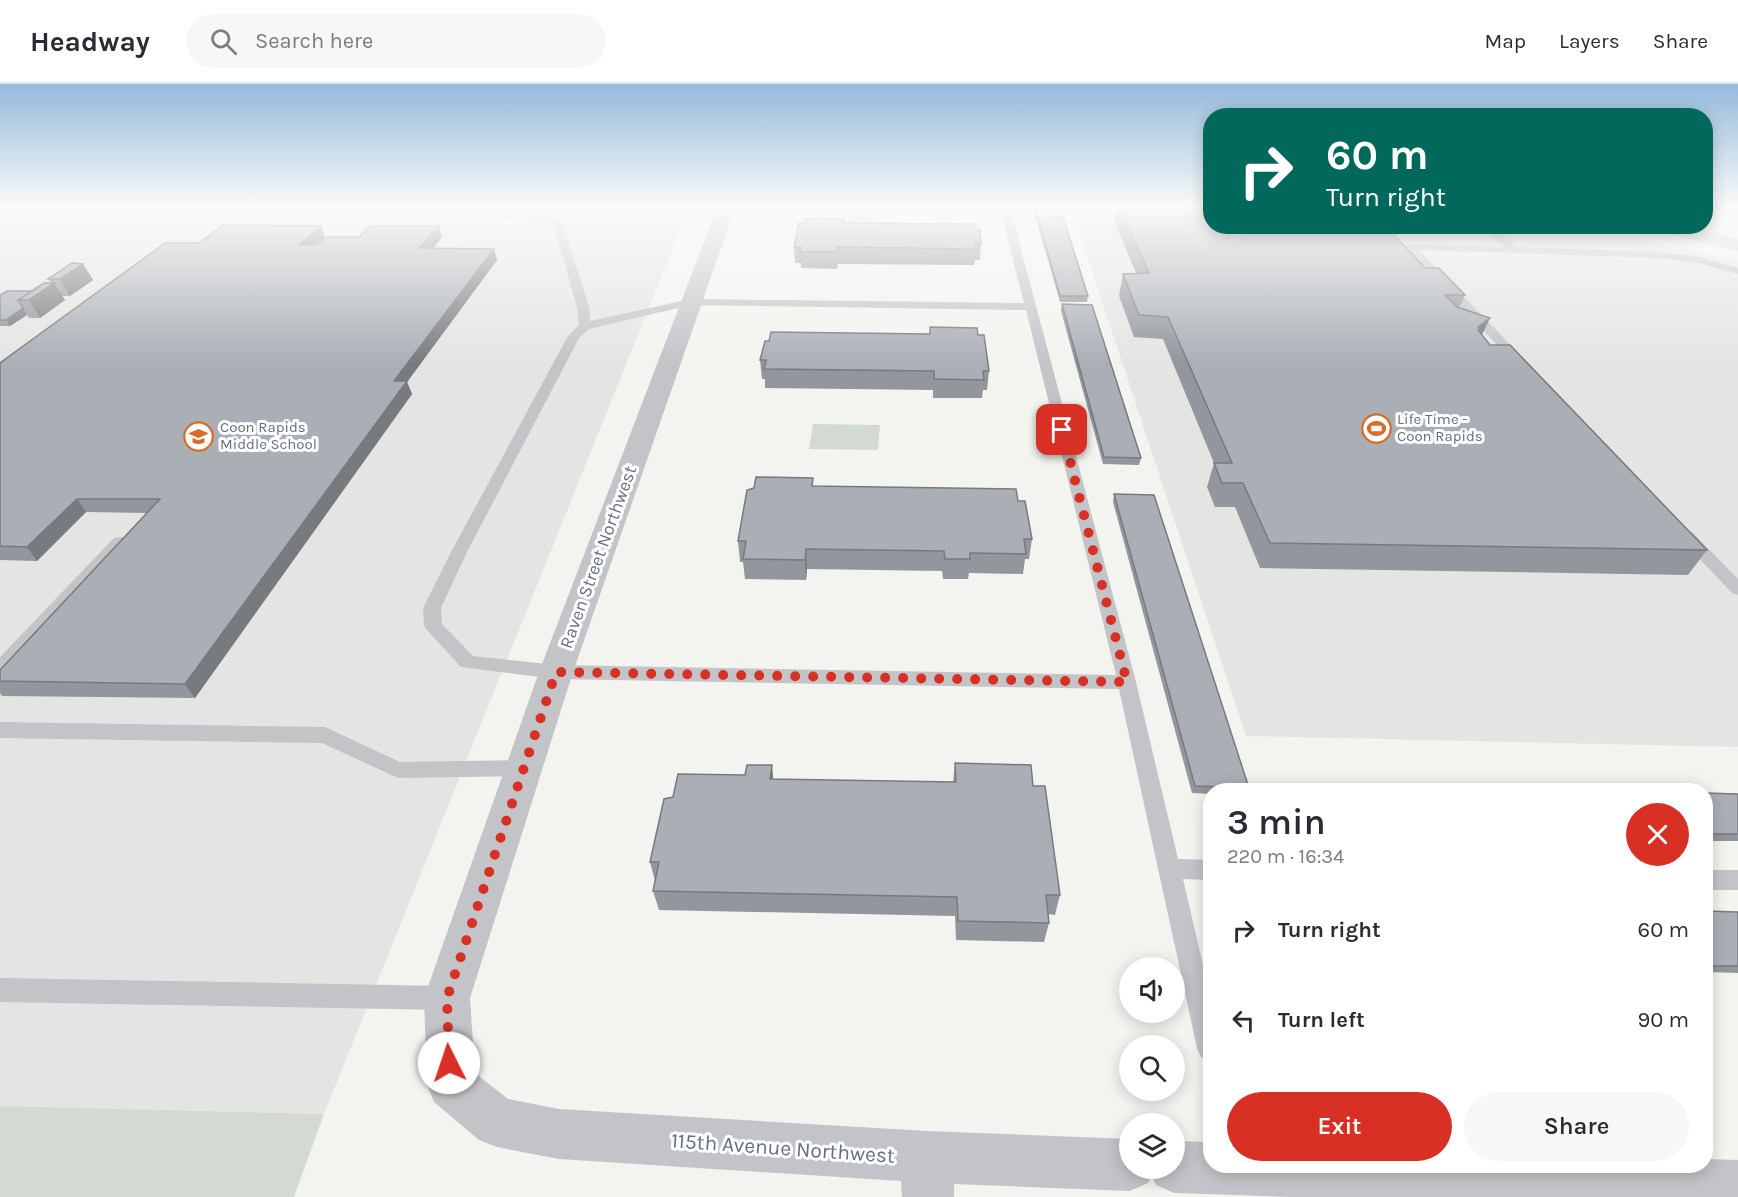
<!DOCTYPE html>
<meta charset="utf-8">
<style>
:root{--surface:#fff;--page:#f7f7f7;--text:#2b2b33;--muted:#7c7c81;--line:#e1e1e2;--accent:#d93025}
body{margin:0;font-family:Karla,sans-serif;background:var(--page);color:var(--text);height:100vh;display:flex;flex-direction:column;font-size:22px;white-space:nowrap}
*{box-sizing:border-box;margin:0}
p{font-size:20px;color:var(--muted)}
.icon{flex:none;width:33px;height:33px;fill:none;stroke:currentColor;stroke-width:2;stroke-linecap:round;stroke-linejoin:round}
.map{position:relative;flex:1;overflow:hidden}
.panel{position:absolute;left:1203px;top:699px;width:510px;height:390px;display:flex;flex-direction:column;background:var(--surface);border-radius:24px;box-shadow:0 3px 15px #0003}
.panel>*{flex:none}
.hud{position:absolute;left:1203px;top:24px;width:510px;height:126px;border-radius:24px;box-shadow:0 3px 15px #0003;background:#00695c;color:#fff;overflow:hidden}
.controls{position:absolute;left:1119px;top:873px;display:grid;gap:12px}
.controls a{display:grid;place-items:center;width:66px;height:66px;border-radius:50%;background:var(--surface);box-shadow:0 3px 15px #0003;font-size:30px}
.pin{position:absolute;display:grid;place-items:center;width:51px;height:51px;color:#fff;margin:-26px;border-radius:12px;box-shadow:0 3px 9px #0006}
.me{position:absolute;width:66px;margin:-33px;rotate:356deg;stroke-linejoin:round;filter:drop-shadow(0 0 4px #0008)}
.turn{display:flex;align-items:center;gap:21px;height:126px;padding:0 24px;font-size:27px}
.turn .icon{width:78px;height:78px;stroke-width:2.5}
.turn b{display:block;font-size:42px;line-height:51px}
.round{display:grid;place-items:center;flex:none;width:63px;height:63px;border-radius:32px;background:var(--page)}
.headline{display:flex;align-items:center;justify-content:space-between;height:102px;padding:0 24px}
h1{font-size:36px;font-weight:600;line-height:45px}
.action{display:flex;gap:12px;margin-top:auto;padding:12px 24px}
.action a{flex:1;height:69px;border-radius:36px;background:var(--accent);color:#fff;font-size:24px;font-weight:600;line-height:69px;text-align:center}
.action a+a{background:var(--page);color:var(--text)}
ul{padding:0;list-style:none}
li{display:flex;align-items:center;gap:18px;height:90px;padding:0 24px}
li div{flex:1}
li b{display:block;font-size:22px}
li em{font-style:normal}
header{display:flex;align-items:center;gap:36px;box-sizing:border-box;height:84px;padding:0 30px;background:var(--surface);border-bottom:2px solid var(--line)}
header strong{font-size:28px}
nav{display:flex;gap:33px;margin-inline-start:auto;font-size:21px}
.search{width:420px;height:54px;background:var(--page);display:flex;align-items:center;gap:15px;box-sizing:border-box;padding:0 21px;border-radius:33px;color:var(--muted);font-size:22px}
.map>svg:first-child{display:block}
.built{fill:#e4e4e3}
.green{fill:#d3dad1}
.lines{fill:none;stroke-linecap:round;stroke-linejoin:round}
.lane{fill:#c2c4c8;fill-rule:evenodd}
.street{fill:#c2c4c8;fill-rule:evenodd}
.secondary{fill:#d4d6db;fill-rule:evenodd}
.wall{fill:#92969d}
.shaded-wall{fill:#777a7f}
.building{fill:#aaafb6;stroke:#777a7f;stroke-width:1.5}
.route{stroke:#d93025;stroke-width:10;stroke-dasharray:0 18}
.labels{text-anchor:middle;stroke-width:6;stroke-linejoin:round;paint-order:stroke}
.far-poi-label{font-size:15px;fill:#646f7f;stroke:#fff;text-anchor:start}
.street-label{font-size:18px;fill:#646f7f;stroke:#fff}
.near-street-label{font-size:21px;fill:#646f7f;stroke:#fff}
</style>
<header>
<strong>Headway</strong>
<div class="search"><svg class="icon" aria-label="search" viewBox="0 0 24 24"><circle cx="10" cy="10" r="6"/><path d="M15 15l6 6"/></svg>Search here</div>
<nav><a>Map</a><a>Layers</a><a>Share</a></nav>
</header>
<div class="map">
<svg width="1738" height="1113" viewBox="0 0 1738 1113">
<rect width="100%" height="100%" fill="#f3f4f0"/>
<path class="built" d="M0,124H689L324,1030L0,1022Z
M1071,124H1210V142L1590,143L1738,178V663L1246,652Z"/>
<path class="green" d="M850,124H874L873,140H848Z
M813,340L880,341L878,366L809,365Z
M0,1022L324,1030L294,1113H0Z"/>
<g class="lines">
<path class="lane" d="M677,124H717L730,127L725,130L682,127Z
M1000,124H1010L1136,598L1178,775L1210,776V796L1183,795L1210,911V977L1201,973L1197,964L1119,605L556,595L461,583L427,546L424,542L423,524L450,470L568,252L579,241L577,223L554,143L540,136L502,133V129L541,130L563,140L589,223L590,237L691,215L1024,219ZM691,221L1026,226L1116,591L556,581L473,572L442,540L441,524L466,470L579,254L589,245Z
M1712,124L1738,125V131L1714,126Z
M1480,142H1492L1517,163L1659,168L1699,173L1738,184V190L1698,179L1659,174L1419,166L1524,275L1526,278L1520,282L1516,281L1405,163L1410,160L1504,163Z
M1687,447L1693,449L1738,495V511L1732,509L1681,455L1679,452Z
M120,453L126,454L128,458L126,462L7,589L0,591V573L114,454Z
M0,638L325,643L400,678L524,676L531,678L534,684L531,690L524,692L398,694L322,659L0,654Z
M1706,786H1738V806H1706Z
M0,894L447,902L456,905L459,914L456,923L447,926L0,918Z"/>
<path class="street" d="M717,124H735L573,588L470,914L475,989L508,1015L559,1025L927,1047L1130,1055V1084H1174V1057L1210,1058V1082H1706V1075L1738,1076V1113H1293L1174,1109L1156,1101L1152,1091L1148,1099L1130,1107L954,1100V1113H902L901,1097L559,1075L497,1063L479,1056L434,1018L427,1001L424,914L539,588Z"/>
<path class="secondary" d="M1652,142H1685L1738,155V167L1655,146Z"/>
</g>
<path class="wall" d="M1033,124H1060L1088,212L1087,218H1060Z
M1116,124H1210L1425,184L1465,211L1459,224L1490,234L1482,251L1490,261L1707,466L1688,491L1260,484L1235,423H1215L1207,403L1214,379L1163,255L1134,253L1119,212L1123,190L1136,189L1114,137Z
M844,135V139L975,146L981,160L980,176H975L974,181L838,180L837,185L801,184V179H795L794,163L804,139Z
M325,153L316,161L442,153L433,165H494L497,176L407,298L412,310L195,614L2,612L0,609V586L147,429L86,428L37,477L0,476V279L199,159Z
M83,180L93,196L70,212H62L65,216L40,234H29L27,231L10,242H0V211L32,207L51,199L48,195Z
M1062,220L1141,374L1139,381L1103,380L1061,227Z
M978,251L989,287L987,306H983L982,314H933V306L765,304V295H762L760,276Z
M813,394V402L1018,417L1032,455L1029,475H1025L1023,490L969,489L968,495H943L942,487L807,485L806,496L745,495L743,478H740L738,457Z
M1114,410L1249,704L1247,706H1210V710L1192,709L1113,418Z
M955,679L1033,702L1060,811L1055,831L1048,830L1049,839L1044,858L956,856L955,832L659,826L653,807L655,797L650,778L773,695L953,698Z
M1329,700L1605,706H1325Z
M1706,709L1738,710V757H1706Z
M1706,827L1738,828V889L1706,888Z"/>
<path class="shaded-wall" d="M321,142L325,153L304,173L299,161Z
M439,142L442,153L423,176L419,164Z
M494,165L497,176L407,298L412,310L195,614L185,600L394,297Z
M83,180L93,196L70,212L60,195Z
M54,199L65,216L40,234L29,216Z
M23,224L27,231L10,242L6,236Z
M1490,234L1479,256L1475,260L1481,246L1478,243Z
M77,415L86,428L37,477L27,463Z
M806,465L807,485L806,496L805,476Z
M772,681L774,702L770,695Z"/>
<path class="building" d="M1035,124H1060L1088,212H1060Z
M1120,124H1210V142H1386L1425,184H1439L1465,211H1445L1457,223L1490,234L1478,243L1481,246H1478L1490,261H1510L1707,466L1270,459L1243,399H1222L1214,379H1232L1168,233L1139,231L1123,190L1149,189Z
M805,134L844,135V139L974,140L975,146H980L981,160L975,159L976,165L837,163V168H800L801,163H794L799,139H804Z
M223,141L321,142L299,161H317L326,153H359L371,142H439L419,164L494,165L394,297H407L185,600L0,597V586L160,415H77L27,463L0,462V279L165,159H199Z
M72,179L83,180L60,195H48Z
M44,199H54L29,216H18Z
M7,207H32L18,216L23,224L6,236H0V211Z
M1062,220L1092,221L1141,374L1104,373Z
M930,243L977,244L978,251H984L989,287H983L984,296L934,295V287L764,285L766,276H760L765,257H769L771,248L930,250Z
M756,393L813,394L812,402L1016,405L1018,417H1025L1032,455H1024L1026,470L970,469V475H945L944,467L806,465L805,476L743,475L746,457H738L747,406L754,404Z
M1114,410L1154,411L1249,704L1195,702Z
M955,679L1031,681L1033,702H1045L1060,811H1046L1049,839L958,837L957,813L653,807L659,778H650L664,715L673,713L678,690L745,691L747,681H772L770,695L956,698Z
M1329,700L1605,706H1331Z
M1706,709L1738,710V750H1706Z
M1706,827L1738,828V882H1706Z"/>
<linearGradient id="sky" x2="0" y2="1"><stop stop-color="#95badc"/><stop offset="0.44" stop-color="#fafaf8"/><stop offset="1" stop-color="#fafaf8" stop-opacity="0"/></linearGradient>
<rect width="1738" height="279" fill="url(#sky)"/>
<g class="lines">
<path class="route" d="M449,979L447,914L556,588L1127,598L1062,346"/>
</g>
<defs>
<symbol id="stadium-ring" viewBox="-11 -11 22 22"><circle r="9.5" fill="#fff" stroke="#d96c2a" stroke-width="1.5"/><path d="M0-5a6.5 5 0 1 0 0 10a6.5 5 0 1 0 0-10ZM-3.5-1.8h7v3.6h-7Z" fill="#d96c2a"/></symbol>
<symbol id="school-ring" viewBox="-11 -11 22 22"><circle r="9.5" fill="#fff" stroke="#d96c2a" stroke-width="1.5"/><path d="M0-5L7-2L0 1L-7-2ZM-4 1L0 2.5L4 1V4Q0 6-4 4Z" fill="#d96c2a"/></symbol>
</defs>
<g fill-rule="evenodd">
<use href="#stadium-ring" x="1360" y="328" width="33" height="33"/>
<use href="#school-ring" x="182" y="336" width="33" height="33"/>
</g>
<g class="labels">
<g class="far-poi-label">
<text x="1397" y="340">Life Time -<tspan x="1397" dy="17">Coon Rapids</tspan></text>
<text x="220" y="348">Coon Rapids<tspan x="220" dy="17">Middle School</tspan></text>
</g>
<g class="street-label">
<text transform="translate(598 473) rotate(-70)" y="6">Raven Street Northwest</text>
</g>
<g class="near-street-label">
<text transform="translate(783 1064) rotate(4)" y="7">115th Avenue Northwest</text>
</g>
</g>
</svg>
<div class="controls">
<a><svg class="icon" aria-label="sound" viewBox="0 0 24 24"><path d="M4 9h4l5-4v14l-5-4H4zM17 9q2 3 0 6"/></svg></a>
<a><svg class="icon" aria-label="search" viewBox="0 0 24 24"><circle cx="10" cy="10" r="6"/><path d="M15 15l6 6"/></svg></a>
<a><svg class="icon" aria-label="layers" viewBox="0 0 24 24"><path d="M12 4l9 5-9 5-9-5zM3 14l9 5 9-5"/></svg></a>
</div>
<div class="pin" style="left:1062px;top:346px;background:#d93025"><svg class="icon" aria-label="arrive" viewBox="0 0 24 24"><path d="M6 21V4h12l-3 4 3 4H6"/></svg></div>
<svg class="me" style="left:449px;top:979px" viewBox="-20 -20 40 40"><circle r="19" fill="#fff"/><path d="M0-13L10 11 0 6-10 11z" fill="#d93025"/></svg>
<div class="hud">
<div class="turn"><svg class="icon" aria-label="right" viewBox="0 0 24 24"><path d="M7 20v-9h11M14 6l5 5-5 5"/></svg><div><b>60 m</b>Turn right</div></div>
</div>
<section class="panel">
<div class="headline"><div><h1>3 min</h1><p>220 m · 16:34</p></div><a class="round" style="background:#d93025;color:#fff"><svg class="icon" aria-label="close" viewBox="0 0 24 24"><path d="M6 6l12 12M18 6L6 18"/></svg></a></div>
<ul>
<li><svg class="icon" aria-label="right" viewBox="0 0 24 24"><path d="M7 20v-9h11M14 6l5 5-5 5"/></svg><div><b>Turn right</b></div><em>60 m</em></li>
<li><svg class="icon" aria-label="left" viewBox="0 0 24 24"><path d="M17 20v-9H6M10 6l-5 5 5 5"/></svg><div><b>Turn left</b></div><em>90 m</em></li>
</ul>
<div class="action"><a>Exit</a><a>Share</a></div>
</section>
</div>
